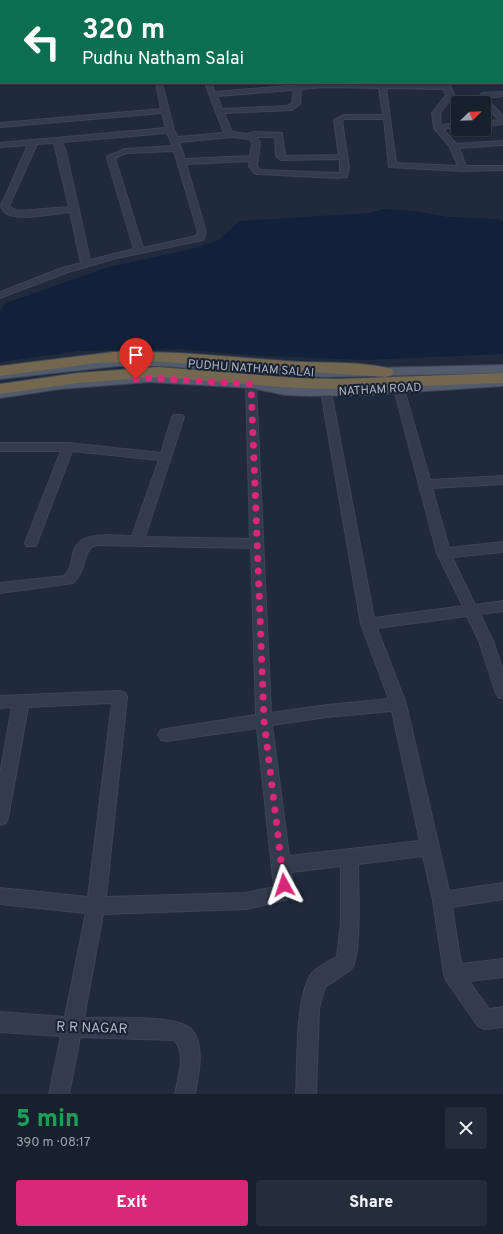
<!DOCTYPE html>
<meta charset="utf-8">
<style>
:root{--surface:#17202d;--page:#242d39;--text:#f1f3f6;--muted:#9ea3aa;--line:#363e49;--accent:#db2777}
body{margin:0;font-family:Overpass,sans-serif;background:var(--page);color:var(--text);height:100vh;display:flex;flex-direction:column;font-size:15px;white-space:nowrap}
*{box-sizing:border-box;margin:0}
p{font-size:13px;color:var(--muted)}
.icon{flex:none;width:22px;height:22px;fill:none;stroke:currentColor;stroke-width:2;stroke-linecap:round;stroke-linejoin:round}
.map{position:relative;height:1094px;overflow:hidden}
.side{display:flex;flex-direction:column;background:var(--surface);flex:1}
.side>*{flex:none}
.hud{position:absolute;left:0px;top:0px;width:503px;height:84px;box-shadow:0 1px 3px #0004,0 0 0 1px var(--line);background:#0b6e4f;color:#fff;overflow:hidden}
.needle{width:26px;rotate:67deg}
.buttons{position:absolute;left:451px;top:96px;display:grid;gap:8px}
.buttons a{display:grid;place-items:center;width:40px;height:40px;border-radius:4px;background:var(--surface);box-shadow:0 1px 3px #0004,0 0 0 1px var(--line);font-size:20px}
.pin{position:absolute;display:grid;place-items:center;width:34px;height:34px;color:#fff;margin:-41px -17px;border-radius:50% 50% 50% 0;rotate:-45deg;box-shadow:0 0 4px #0007}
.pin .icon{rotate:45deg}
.me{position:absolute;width:44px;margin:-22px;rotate:355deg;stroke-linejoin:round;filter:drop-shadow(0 0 3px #0008)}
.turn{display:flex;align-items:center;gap:14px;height:84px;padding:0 16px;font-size:18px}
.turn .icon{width:52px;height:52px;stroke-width:2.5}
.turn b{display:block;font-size:28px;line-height:34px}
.round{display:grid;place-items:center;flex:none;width:42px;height:42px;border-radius:4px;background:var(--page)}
.headline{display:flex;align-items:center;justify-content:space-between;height:68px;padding:0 16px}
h1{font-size:24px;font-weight:800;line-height:30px;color:#1e9e55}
.cta{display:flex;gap:8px;margin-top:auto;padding:8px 16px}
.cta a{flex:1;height:46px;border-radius:4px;background:var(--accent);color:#fff;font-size:16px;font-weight:800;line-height:46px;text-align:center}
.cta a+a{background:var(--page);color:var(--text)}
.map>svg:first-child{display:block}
.water{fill:#12203a}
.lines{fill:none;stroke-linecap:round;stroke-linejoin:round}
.canal{fill:#12203a;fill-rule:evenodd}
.minor-casing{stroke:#3d4555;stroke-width:2}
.major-casing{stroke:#3d4555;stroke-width:2}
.highway-casing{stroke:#3b4453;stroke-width:2}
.minor{fill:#333c4c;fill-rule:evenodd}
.major{fill:#515b6c;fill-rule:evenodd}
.highway{fill:#73674f;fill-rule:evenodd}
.route{stroke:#db2777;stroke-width:7;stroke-dasharray:0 12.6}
.labels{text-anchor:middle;stroke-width:4;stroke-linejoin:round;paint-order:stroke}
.street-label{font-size:12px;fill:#aeb7c8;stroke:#192130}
.near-street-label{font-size:14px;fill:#aeb7c8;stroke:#192130}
</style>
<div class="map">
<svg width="503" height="1094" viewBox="0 0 503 1094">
<rect width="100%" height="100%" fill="#1f2a3c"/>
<path class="water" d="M334,0H503V19L502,1H329Z
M384,209L413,211L448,217L499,219L503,222V354L365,360L265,356L177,349L79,351L0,362V311L6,303L109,267L192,249L219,240L239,221L370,213Z"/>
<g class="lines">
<path class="canal" d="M0,48H1V52H0Z"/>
<defs>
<path id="minor" d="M284,0H291L292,1H285Z
M0,6H1V10H0Z
M502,21H503V25H502Z
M0,30H1V35H0Z
M502,34H503V38H502Z
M502,47H503V51H502Z
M0,52H1V56H0Z
M502,60H503V64H502Z
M502,70H503V75H502Z
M156,83H162L174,130L178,137L224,133L205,83H211L215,92L323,83L441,85L443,83H449L454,95L440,113L441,125L458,123V127L443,129L456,144L503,141V145L459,148L466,166H503V170L463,171L389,167L384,119H345L342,121L349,168L347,177L337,178L258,174H255L249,166L250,161L186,164L206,232L203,240L117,258L68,272L0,298V292L62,268L81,263L70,212C56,213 18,221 7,214C4,212 2,209 1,206L28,145L0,147V143L166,128L162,113L0,127V123L161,109ZM324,87L379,88L383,115H344L334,120L339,155L285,156L282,133L254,132L248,134L232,132L224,113L292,110L300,104L301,89ZM386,88L444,89L446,95L432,113L434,128L450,147L458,166L396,163ZM294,90L292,103L287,106L222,109L217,96ZM167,133L173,146L125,149L108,156L107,158L134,249L90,260L66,152L62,142ZM232,137L249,139L252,142L250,156L185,159L179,142ZM255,137H275L276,156L281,160L340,159V173L260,170L257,166L260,142ZM54,143L69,207L17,211L9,206L37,144ZM174,151L198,232L196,236L143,248L115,158L126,153Z
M503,92V96L486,98L503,116V124L484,126V122L499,120L478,98L482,93Z
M251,381L256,384L271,713L327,705L389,699L361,624L321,392L322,390H330L331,392L374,618L463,606L437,553L394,389L395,387L399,386L404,389L430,480L503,476V484L432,488L449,548L503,542V552L452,557L475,605L503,601V611L480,614L493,641L503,671V699L498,697L496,693L479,641L467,616L377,628L406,704L449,891L503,883V899L452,907L461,964L503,959V977L469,981L489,1009L503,1007V1027L485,1029L478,1026L446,980L444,974L433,900L423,856L358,864C358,882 362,959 351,969C344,975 333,981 325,987L319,1008L316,1094H296C298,1063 295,1003 310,976C314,968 329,961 337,957L341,923V866L291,872L293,885L286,900L246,909L103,914L84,1018C105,1018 182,1014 193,1031C205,1050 198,1074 195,1094H175C178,1079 187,1052 174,1040L80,1037L69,1094H49L61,1036L0,1032V1012L65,1017L86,913L0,904V888L88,897L112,703L28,707L8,818L6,823L0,825V774L12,707L0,708V696L120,691L125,693L127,697L106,897L246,893L274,887L257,728L166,741L161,740L158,735L161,730L166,729L256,715L251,548L95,545C81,552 88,569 73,583L0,593V583L64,576C72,569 71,562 73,553C80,529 113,536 132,536L159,460L72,451L37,543L36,546H26L25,543L61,451H0V443H68L161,453L172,417L174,415H182L184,417L145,537L250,539L246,384ZM392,711L420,841L289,856L272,725L327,717Z"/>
<path id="major" d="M118,358H160L324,369L503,365V373L324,377L160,366H118L0,379V371Z
M149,374L251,380L285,387L310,388L366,387L503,378V386L366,395L310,396L285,395L251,388L149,382L60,389L0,398V390L60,381Z"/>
<path id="highway" d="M113,352C171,350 228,357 286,361C320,364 357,360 392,369L394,372L392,375L386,377L149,361L97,363L0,376V366Z
M158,367L296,378L338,379L503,373V383L338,389L296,388L158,377L78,383L0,394V384L78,373Z"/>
</defs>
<use href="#minor" class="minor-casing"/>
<use href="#major" class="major-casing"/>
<use href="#highway" class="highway-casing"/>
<use href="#minor" class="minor"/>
<use href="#major" class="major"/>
<use href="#highway" class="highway"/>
</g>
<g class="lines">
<path class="route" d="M136,379L149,378L251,384L264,720L284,885"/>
</g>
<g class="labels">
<g class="street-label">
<text transform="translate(251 368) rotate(4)" y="4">PUDHU NATHAM SALAI</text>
<text transform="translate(380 389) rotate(-3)" y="4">NATHAM ROAD</text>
</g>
<g class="near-street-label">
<text transform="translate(92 1027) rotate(2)" y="5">R R NAGAR</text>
</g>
</g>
</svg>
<div class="buttons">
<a><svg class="needle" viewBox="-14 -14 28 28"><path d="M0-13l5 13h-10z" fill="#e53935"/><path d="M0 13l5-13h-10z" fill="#9ea3aa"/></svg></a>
</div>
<div class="pin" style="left:136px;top:379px;background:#d93025"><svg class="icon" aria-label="arrive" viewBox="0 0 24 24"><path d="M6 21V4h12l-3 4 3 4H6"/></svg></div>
<svg class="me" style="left:284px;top:885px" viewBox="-20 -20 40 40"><path d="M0-17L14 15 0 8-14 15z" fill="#db2777" stroke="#fff" stroke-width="4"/></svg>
<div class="hud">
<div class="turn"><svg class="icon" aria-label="left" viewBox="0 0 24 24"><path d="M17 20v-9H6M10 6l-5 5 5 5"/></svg><div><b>320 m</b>Pudhu Natham Salai</div></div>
</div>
</div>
<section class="side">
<div class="headline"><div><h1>5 min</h1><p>390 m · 08:17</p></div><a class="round"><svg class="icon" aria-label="close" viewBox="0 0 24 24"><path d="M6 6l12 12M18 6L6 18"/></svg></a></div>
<div class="cta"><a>Exit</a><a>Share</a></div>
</section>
